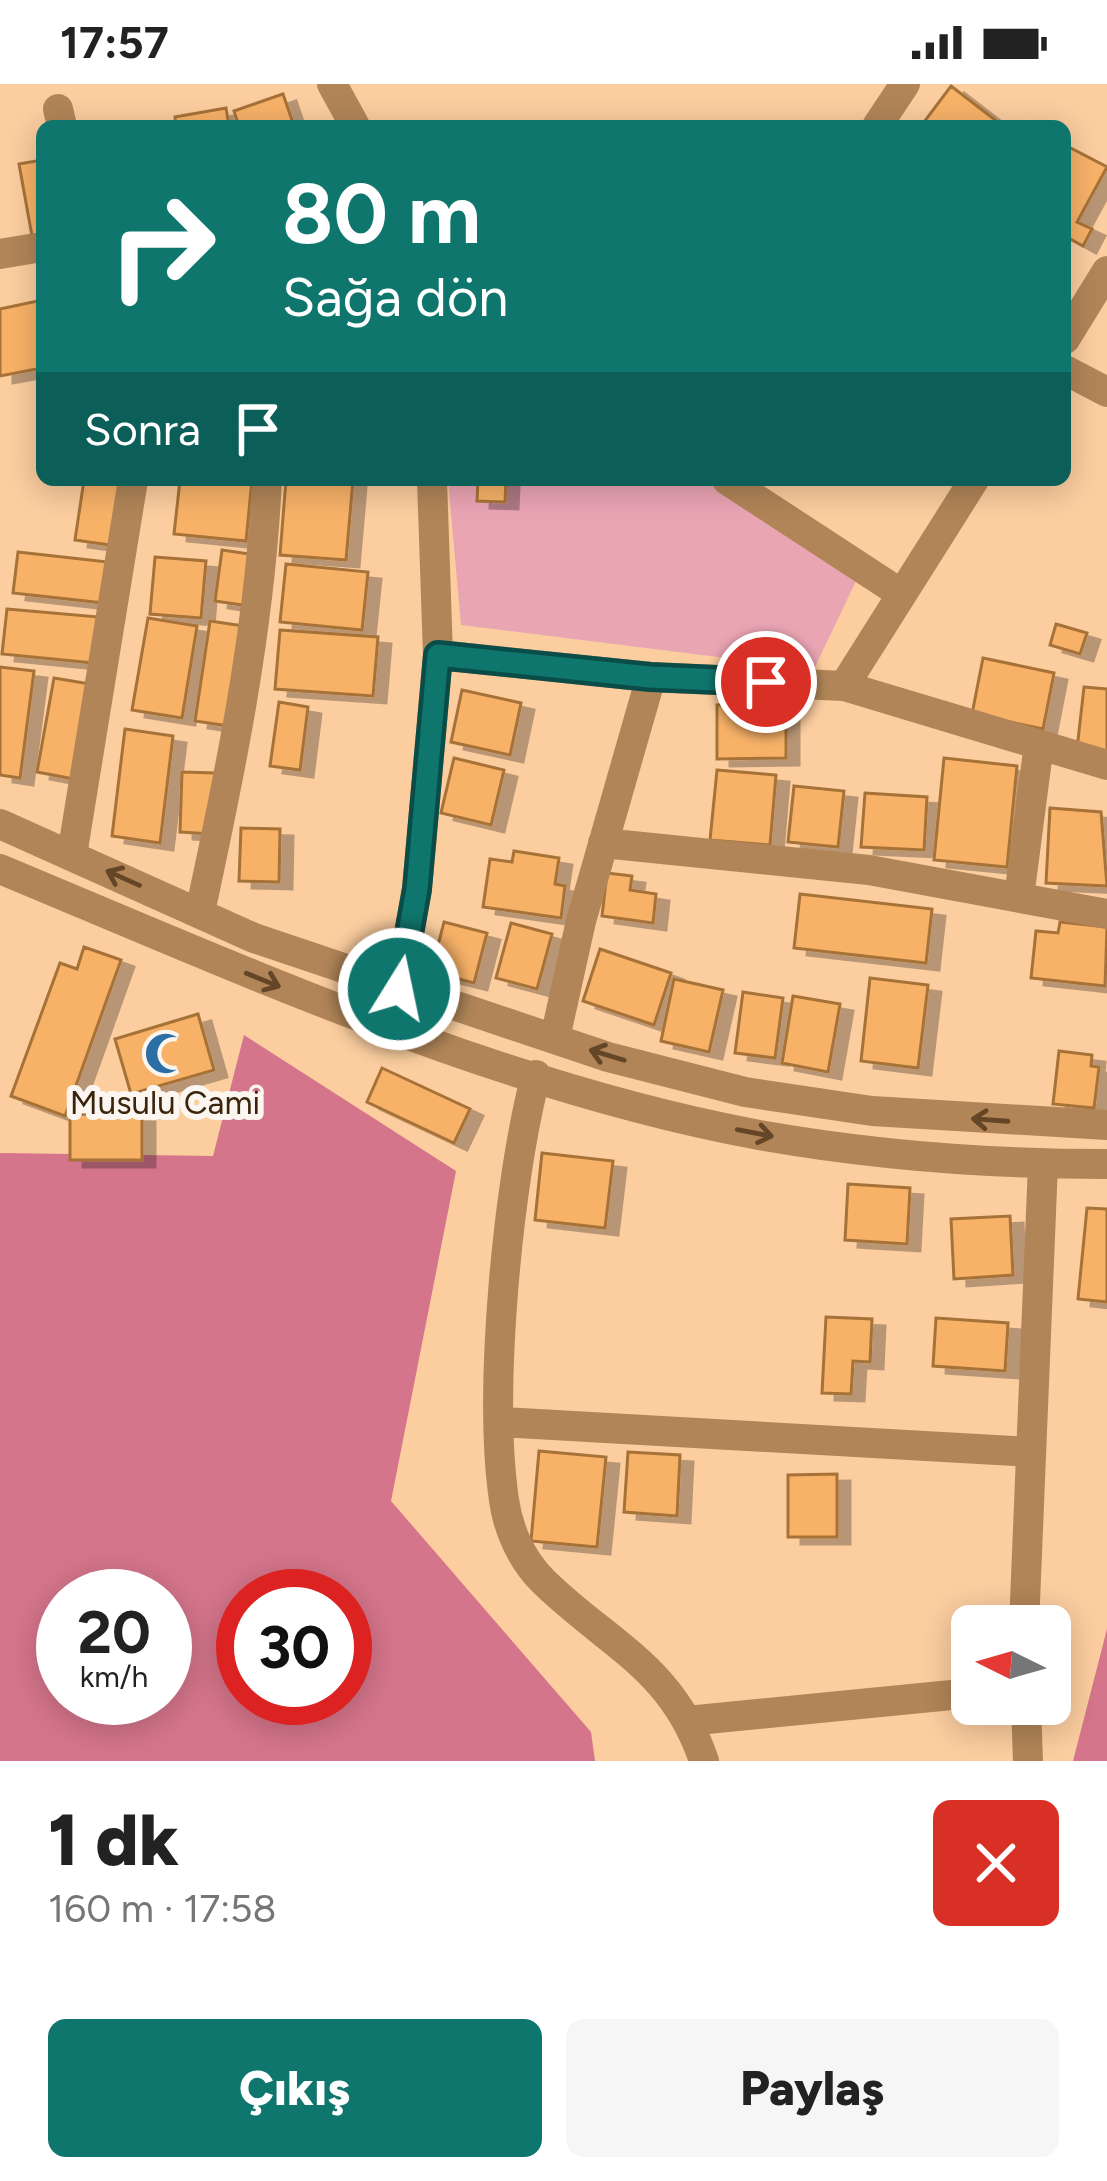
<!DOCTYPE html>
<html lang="tr">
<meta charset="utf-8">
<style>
:root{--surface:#fff;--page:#f6f6f6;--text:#222;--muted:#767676;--accent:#0f766e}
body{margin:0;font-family:Figtree,sans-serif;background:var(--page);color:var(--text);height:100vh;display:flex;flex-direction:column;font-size:45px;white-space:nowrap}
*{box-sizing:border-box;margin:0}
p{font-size:39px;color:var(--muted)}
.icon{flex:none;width:66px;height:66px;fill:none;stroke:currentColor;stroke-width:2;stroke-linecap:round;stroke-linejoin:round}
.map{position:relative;height:1677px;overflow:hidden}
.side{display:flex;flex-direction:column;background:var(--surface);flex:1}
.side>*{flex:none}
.banner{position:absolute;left:36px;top:36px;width:1035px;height:366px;border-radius:18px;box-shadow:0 6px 30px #0003;background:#0f766e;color:#fff;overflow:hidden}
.needle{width:78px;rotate:275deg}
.controls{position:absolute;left:951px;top:1521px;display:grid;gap:24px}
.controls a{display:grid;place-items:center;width:120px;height:120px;border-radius:18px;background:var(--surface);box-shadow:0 6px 30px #0003;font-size:60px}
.speed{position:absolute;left:36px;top:1485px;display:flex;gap:24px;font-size:60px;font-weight:700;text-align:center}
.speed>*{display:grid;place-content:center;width:156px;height:156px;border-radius:50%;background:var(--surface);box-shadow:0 6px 30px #0003;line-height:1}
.speed small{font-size:30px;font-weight:400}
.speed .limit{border:18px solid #d22;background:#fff;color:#111}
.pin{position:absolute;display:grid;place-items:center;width:102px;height:102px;color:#fff;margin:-51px;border:6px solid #fff;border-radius:50%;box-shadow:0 3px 12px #0007}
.me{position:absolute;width:132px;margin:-66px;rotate:10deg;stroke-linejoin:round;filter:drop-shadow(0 0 9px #0008)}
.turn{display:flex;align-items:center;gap:42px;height:252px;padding:0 48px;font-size:54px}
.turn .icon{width:156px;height:156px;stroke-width:2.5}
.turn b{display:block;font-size:84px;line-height:102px}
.then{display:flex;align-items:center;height:114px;padding:0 48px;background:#0003;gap:24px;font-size:45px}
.round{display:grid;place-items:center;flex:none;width:126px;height:126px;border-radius:18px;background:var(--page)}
.summary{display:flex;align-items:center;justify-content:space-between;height:204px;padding:0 48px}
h1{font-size:72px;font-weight:800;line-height:90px}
.button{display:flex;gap:24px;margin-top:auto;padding:24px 48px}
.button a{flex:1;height:138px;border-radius:18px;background:var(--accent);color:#fff;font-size:48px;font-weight:800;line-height:138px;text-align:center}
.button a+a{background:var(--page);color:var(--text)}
.status{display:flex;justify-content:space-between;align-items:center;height:84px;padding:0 60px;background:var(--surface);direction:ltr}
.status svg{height:33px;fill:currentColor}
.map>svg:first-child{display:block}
.green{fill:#eaa5b3}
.forest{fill:#d5758b;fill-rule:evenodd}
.building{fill:#f8b268;stroke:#a77239;stroke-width:3;filter:url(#shadow)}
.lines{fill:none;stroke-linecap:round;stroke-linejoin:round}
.minor{stroke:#b18558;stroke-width:30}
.oneway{stroke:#644627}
.route-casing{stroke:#0a4d48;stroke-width:30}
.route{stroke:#0f766e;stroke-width:21}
.labels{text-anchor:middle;stroke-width:12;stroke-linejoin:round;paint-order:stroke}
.poi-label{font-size:33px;fill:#3a240c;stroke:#fcf6f1}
</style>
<div class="status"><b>17:57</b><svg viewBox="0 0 49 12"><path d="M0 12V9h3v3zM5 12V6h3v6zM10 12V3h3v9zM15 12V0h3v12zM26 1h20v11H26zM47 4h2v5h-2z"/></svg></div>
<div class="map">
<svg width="1107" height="1677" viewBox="0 0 1107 1677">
<defs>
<filter id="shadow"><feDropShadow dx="13" dy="7" stdDeviation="0" flood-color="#0004"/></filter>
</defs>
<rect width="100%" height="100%" fill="#fbcd9f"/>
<path class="green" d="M448,396H703L856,497L814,585L461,541Z"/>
<path class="forest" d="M244,951L456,1087L391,1417L591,1648L595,1677H0V1069L213,1072ZM63,1512H165V1614H63ZM243,1512H345V1614H243Z
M1107,1545V1677H1073Z"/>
<path class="building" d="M951,2L1003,42H921Z
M283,10L294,42H239L234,27Z
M226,24L229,42H176L175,33Z
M1065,61L1107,83L1077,138L1092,145L1083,162L1065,152Z
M42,76V150L32,152L19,80Z
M42,216V284L0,292V225Z
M84,396H127L117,462L75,456Z
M180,396H252L246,457L174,450Z
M286,396H353L346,476L280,471Z
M478,396H506L505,418L477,417Z
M222,466L256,471L249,522L215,517Z
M18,468L108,478L104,519L13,509Z
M155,473L206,477L201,534L150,530Z
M286,480L368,488L362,546L280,538Z
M7,525L99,533L94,579L2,570Z
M148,534L197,542L182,634L132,626Z
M210,537L244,542L229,642L195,637Z
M1056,540L1087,549L1080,570L1050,561Z
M280,546L378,553L373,612L275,605Z
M983,574L1054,589L1043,645L972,630Z
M0,583L34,587L20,694L0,691Z
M54,594L96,601L79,696L37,688Z
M1084,603L1107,605V669L1077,665Z
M462,606L521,619L510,671L451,658Z
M279,618L308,623L300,686L270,682Z
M753,620V645H765V625H786V674L717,675V621Z
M125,645L173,652L160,759L112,752Z
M454,674L504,686L491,741L441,729Z
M944,674L1017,682L1007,783L934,776Z
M717,686L776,691L770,761L710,756Z
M182,688L215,689L212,750L180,748Z
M794,702L844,707L838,763L788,758Z
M865,709L927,713L924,766L861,763Z
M1050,724L1101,728L1107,802L1046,799Z
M241,744L280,745L279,798L239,797Z
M514,767L559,774L555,800L565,802L561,834L483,823L490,775L512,778Z
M607,789L632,792L630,806L656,810L653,839L602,832Z
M800,810L932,825L926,879L794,864Z
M444,838L487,849L474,899L431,888Z
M1060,838L1107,843L1105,902L1031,894L1036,847L1058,849Z
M511,839L552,850L537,905L496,894Z
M84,863L121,876L65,1032L11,1012L60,879L77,885Z
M600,865L671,889L654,941L583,917Z
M870,894L928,901L918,984L861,977Z
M674,895L723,906L709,968L661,957Z
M743,908L783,914L775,974L735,969Z
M793,912L840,920L828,988L782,979Z
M198,930L214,986L131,1010L115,955Z
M1059,967L1092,971L1091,982L1099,983L1094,1024L1053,1020Z
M382,984L470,1025L454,1059L367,1018Z
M70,1030L142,1031V1076H70Z
M542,1069L613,1077L605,1144L535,1136Z
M848,1100L910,1104L907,1160L845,1156Z
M1087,1124L1107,1125V1218L1078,1215Z
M1010,1132L1013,1191L954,1195L951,1135Z
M826,1233L872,1235L870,1278L853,1277L851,1310L822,1309Z
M936,1234L1008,1239L1005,1287L933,1282Z
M539,1367L606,1373L597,1463L531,1457Z
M628,1368L680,1371L677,1432L624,1428Z
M837,1390V1453H788V1391Z"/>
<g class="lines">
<path class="minor" d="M332,0L355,42
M58,25L62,42
M877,42L905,0
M0,170L42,163
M1065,255L1107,187
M1065,286L1107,308
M432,396L438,571
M727,396L900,509
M844,602L974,396
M0,740L254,854L608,973L745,1008L872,1027L1107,1041
M603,759L869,786L1107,830
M72,771L133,396
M0,785C240,885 498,1002 754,1050C870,1071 989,1080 1107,1080
M1019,813L1039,660
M200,828C231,685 260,543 267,396
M399,905L417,805L438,571L651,593L844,602L1107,681
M555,954L581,837L651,593
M536,991C508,1097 488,1307 504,1416C508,1446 522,1476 543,1497C607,1560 673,1583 704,1677
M501,1338L1031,1368
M1024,1542L1043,1080
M1026,1620L1028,1677
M687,1637L972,1609"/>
</g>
<defs><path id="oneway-shaft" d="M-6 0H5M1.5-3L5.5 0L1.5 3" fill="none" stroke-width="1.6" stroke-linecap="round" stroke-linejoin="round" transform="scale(3)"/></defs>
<g class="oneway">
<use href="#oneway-shaft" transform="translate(123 794) rotate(-156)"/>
<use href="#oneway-shaft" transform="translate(263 896) rotate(22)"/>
<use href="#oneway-shaft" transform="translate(607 971) rotate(-163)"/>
<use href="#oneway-shaft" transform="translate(990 1036) rotate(-176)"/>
<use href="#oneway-shaft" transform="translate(755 1049) rotate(11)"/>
</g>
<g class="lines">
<defs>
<path id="route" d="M399,905L417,805L438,571L650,593L766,598"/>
</defs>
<use href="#route" class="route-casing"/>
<use href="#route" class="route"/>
</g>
<defs>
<symbol id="mosque-bare" viewBox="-9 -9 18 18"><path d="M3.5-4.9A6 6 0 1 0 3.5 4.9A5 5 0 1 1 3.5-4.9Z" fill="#2c6fa4" stroke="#fcf6f1" stroke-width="2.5" paint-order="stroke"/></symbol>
</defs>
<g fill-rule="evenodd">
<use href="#mosque-bare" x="136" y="940" width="59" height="59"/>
</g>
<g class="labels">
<g class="poi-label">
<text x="165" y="1030">Musulu Cami</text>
</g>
</g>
</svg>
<div class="controls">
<a><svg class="needle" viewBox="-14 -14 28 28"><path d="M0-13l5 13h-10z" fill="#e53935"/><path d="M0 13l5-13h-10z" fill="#767676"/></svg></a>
</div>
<div class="speed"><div>20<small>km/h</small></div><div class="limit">30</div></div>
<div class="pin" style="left:766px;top:598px;background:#d93025"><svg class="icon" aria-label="arrive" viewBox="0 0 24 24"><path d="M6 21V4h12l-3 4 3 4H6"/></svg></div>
<svg class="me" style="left:399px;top:905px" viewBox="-20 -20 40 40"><circle r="17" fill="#0f766e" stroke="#fff" stroke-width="3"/><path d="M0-11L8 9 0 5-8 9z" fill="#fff"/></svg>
<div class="banner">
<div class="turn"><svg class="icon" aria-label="right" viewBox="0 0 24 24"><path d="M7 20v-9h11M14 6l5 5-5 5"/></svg><div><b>80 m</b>Sağa dön</div></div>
<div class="then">Sonra<svg class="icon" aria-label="arrive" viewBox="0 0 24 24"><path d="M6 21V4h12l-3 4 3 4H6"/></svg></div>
</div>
</div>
<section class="side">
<div class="summary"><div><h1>1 dk</h1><p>160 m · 17:58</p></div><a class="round" style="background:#d93025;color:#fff"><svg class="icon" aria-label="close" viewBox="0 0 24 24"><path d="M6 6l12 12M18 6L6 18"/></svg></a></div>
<div class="button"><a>Çıkış</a><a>Paylaş</a></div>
</section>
